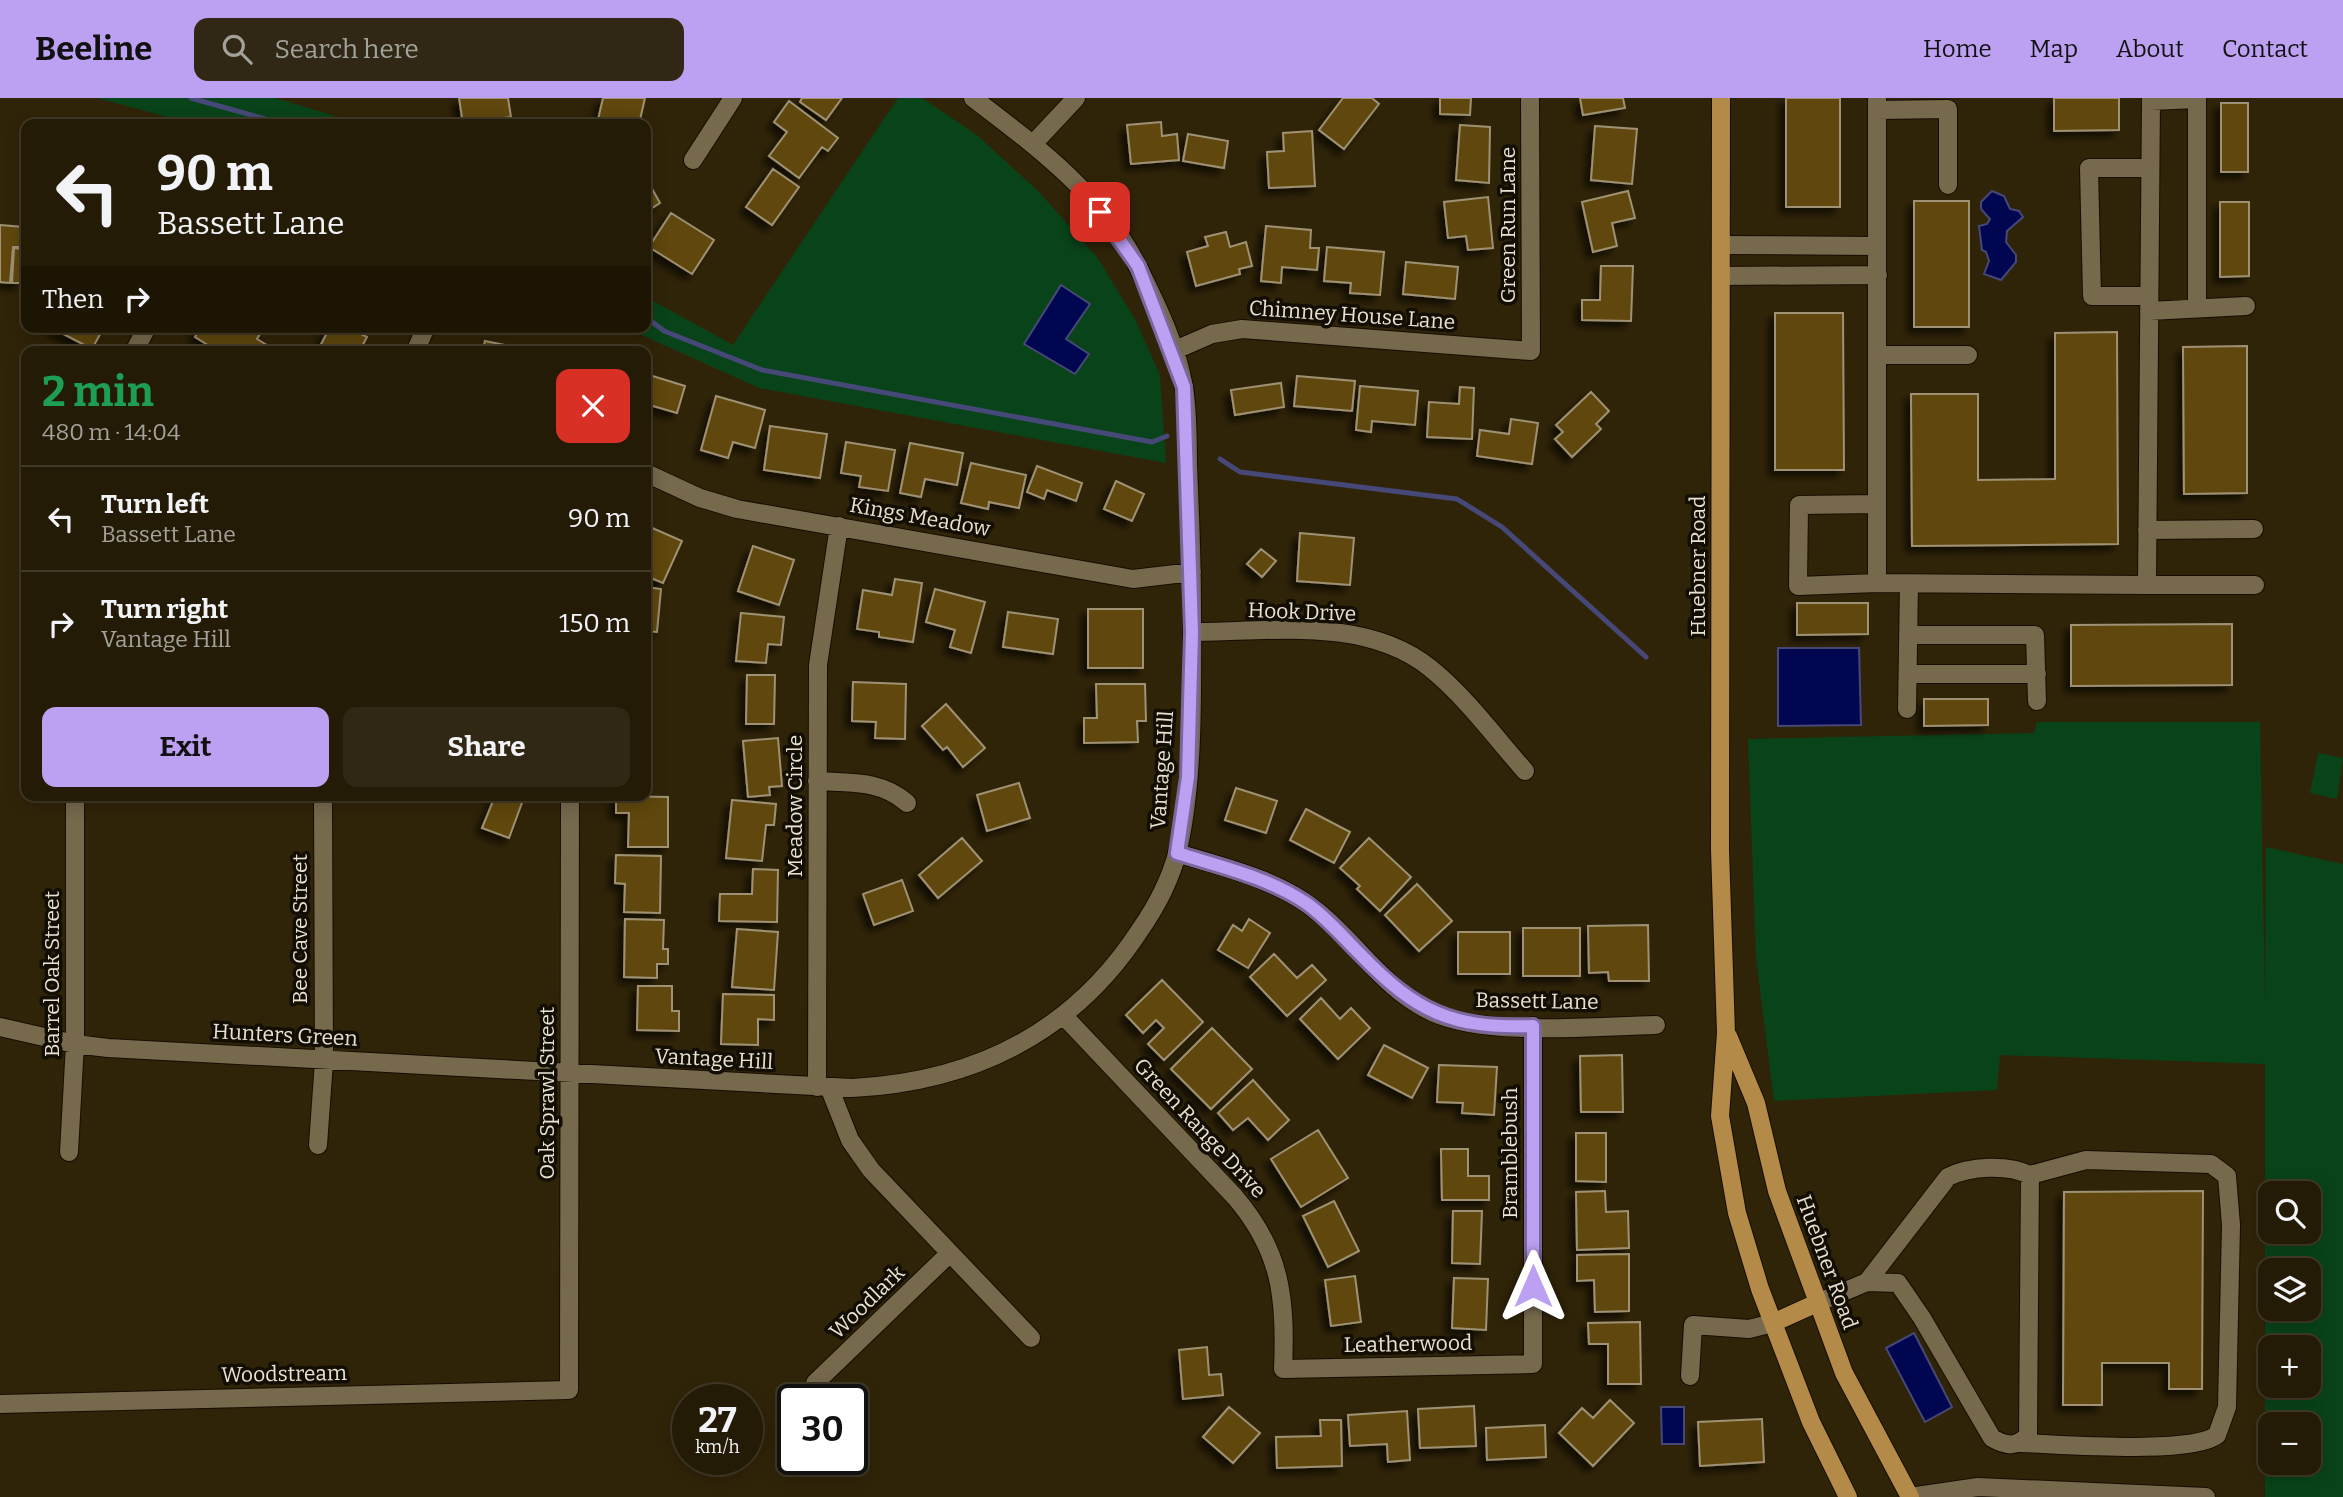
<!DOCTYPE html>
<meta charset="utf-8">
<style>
:root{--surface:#241b06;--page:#302814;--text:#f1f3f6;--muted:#a3a19b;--line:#413928;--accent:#bca0f2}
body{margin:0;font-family:Bitter,serif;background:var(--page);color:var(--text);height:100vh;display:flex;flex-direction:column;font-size:26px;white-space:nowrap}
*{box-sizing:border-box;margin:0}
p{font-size:23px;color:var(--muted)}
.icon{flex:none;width:38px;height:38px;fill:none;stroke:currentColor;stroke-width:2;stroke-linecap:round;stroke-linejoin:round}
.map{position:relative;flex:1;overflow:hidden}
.sheet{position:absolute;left:21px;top:248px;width:630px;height:455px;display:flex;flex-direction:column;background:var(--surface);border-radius:14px;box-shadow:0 4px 18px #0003,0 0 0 2px var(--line)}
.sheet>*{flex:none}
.banner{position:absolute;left:21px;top:21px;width:630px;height:214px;border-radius:14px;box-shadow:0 4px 18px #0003,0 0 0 2px var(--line);background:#241b06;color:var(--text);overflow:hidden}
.controls{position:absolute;left:2258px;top:1083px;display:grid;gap:14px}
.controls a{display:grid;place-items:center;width:63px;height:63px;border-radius:14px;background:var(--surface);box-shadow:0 4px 18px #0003,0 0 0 2px var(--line);font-size:35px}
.speed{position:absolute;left:672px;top:1286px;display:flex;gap:14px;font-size:35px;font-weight:700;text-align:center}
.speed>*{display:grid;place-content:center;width:91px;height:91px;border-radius:50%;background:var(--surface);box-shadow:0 4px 18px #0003,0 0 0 2px var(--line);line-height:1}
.speed small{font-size:18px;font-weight:400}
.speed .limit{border:4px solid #111;border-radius:10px;background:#fff;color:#111}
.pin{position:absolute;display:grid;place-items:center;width:60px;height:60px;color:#fff;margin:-30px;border-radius:14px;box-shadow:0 4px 10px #0006}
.me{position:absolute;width:77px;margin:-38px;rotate:0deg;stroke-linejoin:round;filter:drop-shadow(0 0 5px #0008)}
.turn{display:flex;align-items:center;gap:24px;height:147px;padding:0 21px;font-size:32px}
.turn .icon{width:91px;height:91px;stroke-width:2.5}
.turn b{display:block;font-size:49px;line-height:60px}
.then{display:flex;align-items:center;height:66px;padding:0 21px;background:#0003;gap:14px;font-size:26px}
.round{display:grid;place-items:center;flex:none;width:74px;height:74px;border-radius:14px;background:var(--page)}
.head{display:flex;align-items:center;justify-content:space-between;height:119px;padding:0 21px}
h1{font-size:42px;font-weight:700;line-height:52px;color:#1e9e55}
.cta{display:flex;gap:14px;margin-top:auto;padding:14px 21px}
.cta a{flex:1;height:80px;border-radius:14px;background:var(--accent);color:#111;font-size:28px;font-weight:700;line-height:80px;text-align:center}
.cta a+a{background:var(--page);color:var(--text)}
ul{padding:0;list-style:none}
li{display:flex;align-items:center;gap:21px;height:105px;padding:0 21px;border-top:2px solid var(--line)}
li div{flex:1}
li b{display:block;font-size:26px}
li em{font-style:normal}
header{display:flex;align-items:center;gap:42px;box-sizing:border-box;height:98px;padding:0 35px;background:var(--accent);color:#111}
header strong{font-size:33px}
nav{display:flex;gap:38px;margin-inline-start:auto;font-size:24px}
.search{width:490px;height:63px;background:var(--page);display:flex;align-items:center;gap:18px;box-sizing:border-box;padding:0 24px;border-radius:14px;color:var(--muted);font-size:26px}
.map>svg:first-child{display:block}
.green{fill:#094319;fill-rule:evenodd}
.water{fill:#000650;stroke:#464877;stroke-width:2}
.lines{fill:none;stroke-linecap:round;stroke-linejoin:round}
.stream{stroke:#464877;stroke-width:5}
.building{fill:#5e470d;stroke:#9f9173;stroke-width:2;filter:url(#shadow)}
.minor-casing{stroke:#170d00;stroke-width:20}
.major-casing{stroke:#170d00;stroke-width:20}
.minor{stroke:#76694c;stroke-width:18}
.major{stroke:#b38a48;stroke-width:18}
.route-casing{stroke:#7a689d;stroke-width:18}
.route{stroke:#bca0f2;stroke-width:12}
.labels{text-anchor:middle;stroke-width:7;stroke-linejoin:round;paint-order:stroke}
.street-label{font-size:21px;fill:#e9e2d2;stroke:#130e04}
</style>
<header>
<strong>Beeline</strong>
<div class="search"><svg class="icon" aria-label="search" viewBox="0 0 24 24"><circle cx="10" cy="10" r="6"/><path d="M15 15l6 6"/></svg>Search here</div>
<nav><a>Home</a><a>Map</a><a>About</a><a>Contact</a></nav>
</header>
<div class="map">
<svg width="2343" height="1399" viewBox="0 0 2343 1399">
<defs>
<filter id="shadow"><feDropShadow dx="-6" dy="6" stdDeviation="3.5" flood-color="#0009"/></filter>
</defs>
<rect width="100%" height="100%" fill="#302408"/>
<path class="green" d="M97,0H275L362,26H193Z
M898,0H922L977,37L1039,94L1097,159L1135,221L1160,277L1166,365L759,290L624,229H646V199L733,247Z
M2037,624H2260L2265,904L2266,749L2343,766V1399H2265V966L2000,957L1997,992L1774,1003L1756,860L1748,641L2034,635ZM2270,1096H2308V1134H2270ZM2270,1172H2308V1211H2270ZM2270,1250H2308V1288H2270ZM2308,1326V1365H2270V1326Z
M2318,655L2343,660L2337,701L2310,695Z"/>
<path class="water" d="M1992,93L2004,98L2010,111L2019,113L2023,119L2007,133L2006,144L2016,157V164L2001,182L1984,176L1989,163L1986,154L1982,152L1979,128L1987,126L1990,121L1981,111V104Z
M1061,187L1090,206L1066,241L1089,256L1075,276L1024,246Z
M1778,550H1859L1861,627L1778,628Z
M1914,1235L1952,1309L1925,1324L1886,1250Z
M1661,1309H1684V1346H1662Z"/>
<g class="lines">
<path class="stream" d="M191,0L283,26
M646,219L664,233L762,272L1152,344L1167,338
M1220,361L1240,374L1457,401L1502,429L1646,559"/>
</g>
<path class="building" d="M459,0H508L511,19L463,26Z
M603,0H645L639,26H597Z
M802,0H842L826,22L800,4Z
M1343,0H1372L1379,6L1344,51L1319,32Z
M1440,0H1471L1470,17L1440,16Z
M1580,0H1623L1625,10L1583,17Z
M1786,0H1840V109H1786Z
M2054,0H2119V32L2054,33Z
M789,3L838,40L828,53L822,49L799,80L769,58L787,34L774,24Z
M2221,5H2248V74H2221Z
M1161,24L1162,38L1177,36L1179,62L1131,66L1127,27Z
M1460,27L1490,29L1489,85L1456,82Z
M1595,28L1637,31L1632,86L1591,82Z
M1312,33L1315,88L1269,90L1267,54L1284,53L1283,35Z
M1188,36L1228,43L1224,70L1183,63Z
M773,71L799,89L772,127L746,109Z
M646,80L660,105L646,114Z
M1628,93L1635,120L1612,125L1617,148L1593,154L1582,104Z
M1488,99L1493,150L1468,152L1466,138L1448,140L1444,104Z
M1914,103H1969V229H1914Z
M2220,104H2249V178L2220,179Z
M671,115L714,142L692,176L649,149Z
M0,127L24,129L23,149H13L10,185L0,184Z
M1266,128L1311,132L1310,150H1319L1317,172L1282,169L1281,185L1261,183Z
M1226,134L1230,149L1246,144L1252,168L1239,171L1240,176L1196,188L1187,154L1208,148L1205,139Z
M1327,149L1384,154L1380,197L1350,195L1351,185L1324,183Z
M14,150L23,151L21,185H12Z
M1406,164L1458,169L1455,201L1403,196Z
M1601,168H1633L1631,223L1582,222V202H1600Z
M1775,215H1843L1844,372H1775Z
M50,229H104L92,251Z
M201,229H264L257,241L267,247L263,254H219L195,239Z
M330,229H347L367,239L359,254H317Z
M2117,234L2118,446L1912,448L1911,296H1978V382L2055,381V235Z
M485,243L515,249L514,254H482Z
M2247,248V395L2184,396L2183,249Z
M646,276L685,288L677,315L646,306Z
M1297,278L1355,283L1352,313L1294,308Z
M1281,285L1284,309L1235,317L1231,292Z
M1360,288L1418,293L1415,327L1372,323L1371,334L1356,332Z
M1460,289L1474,290L1472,341L1427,339L1429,304L1459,306Z
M1591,294L1609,313L1596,326L1601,331L1572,359L1555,341L1563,334L1556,327Z
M716,298L765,312L755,350L733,344L728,360L701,352Z
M1511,321L1538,325L1532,366L1477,358L1480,332L1509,336Z
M770,328L827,336L820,380L764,372Z
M846,344L895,352L888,393L859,389L861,378L841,375Z
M910,345L963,355L957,387L925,381L921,399L900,395Z
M971,365L1026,377L1019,410L989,404L988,411L961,405Z
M1037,368L1082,385L1076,403L1047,392L1044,401L1027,394Z
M1116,383L1144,396L1132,423L1104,411Z
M650,429L682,443L663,485L646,478V439Z
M1300,435L1354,440L1350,487L1297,483Z
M753,448L794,462L779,507L738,493Z
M1261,451L1276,463L1262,479L1247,466Z
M895,481L922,485L913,544L879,539V534L857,531L863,492L892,497Z
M646,489L661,491L657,534L646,533Z
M935,491L985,504L971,555L950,549L955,532L926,524Z
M1797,505H1868V536L1797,537Z
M1088,511H1143V570H1088Z
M1008,514L1058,521L1053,556L1003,549Z
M741,515L784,519L781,547L768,546L766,565L736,563Z
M2232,526V587L2071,588V527Z
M646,569L651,570L647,613H646Z
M747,577H775L774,626H746Z
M853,584L906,586L905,641L875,640L876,624L852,623Z
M1096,586H1145L1146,623H1137L1138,644L1084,645V620H1097Z
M1924,601H1988V627L1924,628Z
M946,606L985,650L963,669L947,649L943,652L922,628Z
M646,625L652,682L646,683Z
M778,640L782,688L769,689L770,697L748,699L743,643Z
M1019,685L1030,720L987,733L977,697Z
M1236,690L1277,703L1266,735L1225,722Z
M495,698L523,702L509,740L482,730Z
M616,698L668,699V749H628L629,715H616Z
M732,702L776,706L774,727H766L762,763L726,760Z
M1306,711L1350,734L1334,765L1290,742Z
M962,740L982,763L938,800L919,777Z
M1369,740L1411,779L1380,813L1357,791L1360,788L1340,770Z
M616,757L661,758L660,815L624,814L625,786L615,785Z
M753,771L778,772L777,824L719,823L720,796H752Z
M902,782L913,813L874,827L863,796Z
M1417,786L1452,823L1419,853L1385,817Z
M625,821L664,822L663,851H668V866H657V880L624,879Z
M1249,821L1270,835L1248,870L1218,852L1233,827L1242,833Z
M1648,827L1649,883H1609L1608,874L1589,875L1588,828Z
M1523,830H1580V878H1523Z
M737,831L778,834L774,892L732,889Z
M1458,834H1510V876H1458Z
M1274,856L1297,880L1312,867L1326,882L1287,918L1250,879Z
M1162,882L1203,924L1164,962L1148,946L1164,930L1156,922L1143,935L1126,917Z
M638,888H672V913H679V933L637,932Z
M723,896L774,897V922L758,921V947L721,946Z
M1321,900L1340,921L1351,910L1370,930L1338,961L1300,921Z
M1212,930L1252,971L1211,1011L1171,971Z
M1384,947L1428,970L1412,1000L1368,977Z
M1622,957L1623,1014H1581L1580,958Z
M1439,967L1497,969L1494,1017L1462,1015L1463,1005L1437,1004Z
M1253,982L1289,1022L1268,1042L1248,1020L1233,1032L1218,1015Z
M1318,1032L1348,1080L1301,1109L1271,1061Z
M1576,1035H1606V1084L1576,1083Z
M1441,1051H1468V1078H1489V1102H1442Z
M1605,1093L1606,1114L1628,1113L1629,1150L1577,1152L1576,1094Z
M2203,1093L2202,1291H2169V1265H2102V1307H2063L2064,1094Z
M1334,1103L1359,1153L1328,1169L1303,1118Z
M1453,1113H1482L1480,1166L1452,1165Z
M1629,1156V1213L1595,1214L1594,1182L1577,1183V1157Z
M1355,1178L1361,1224L1331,1228L1325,1182Z
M1454,1180L1488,1181L1486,1232L1452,1230Z
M1640,1224L1641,1286H1608V1246H1589L1588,1225Z
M1207,1249L1209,1277L1221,1276L1223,1297L1183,1301L1179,1252Z
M1610,1302L1634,1325L1593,1368L1559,1335L1582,1310L1593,1320Z
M1474,1308L1476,1348L1420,1350L1418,1311Z
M1229,1309L1260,1335L1233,1365L1203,1339Z
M1407,1313L1410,1362L1388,1364L1387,1346L1350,1348L1348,1317Z
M1762,1321L1764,1364L1700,1368L1698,1324Z
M1320,1322H1341L1342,1368L1277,1370L1276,1339L1321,1338Z
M1545,1327L1546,1359L1487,1362L1486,1330Z"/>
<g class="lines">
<defs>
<path id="minor" d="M1877,0V485L2147,487L2151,0
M2151,3L2197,1V210
M1877,12L1948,11V87
M1033,46L1076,0
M693,62L733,0
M1722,147L1877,148
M1721,178L1878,177
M2149,198H2092L2089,70H2150
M2149,213L2246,208
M1173,253L1212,236L1242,231L1531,253L1530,0
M134,254L147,229
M415,254L426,229
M1877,257H1968
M646,375L700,400L737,411L1133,481L1192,474
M2147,432L2254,431
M1877,485L1798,488L1799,407L1877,406
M2147,487H2255
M1192,534C1270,534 1365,518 1430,570C1466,599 1495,639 1525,673
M1908,537H2035L2037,603
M1908,576H2037
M1907,611L1909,487
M817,683C851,685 881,682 907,705
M1177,755C1226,770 1278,781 1318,814C1359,847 1385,893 1434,915C1490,939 1593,928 1656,927
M1063,917L1235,1099C1282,1154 1286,1202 1283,1271L1533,1266V928
M0,929L75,946L108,950L852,990C973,984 1073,935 1140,832C1156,809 1171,780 1178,752C1195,678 1192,583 1192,506C1192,459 1190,413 1188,366C1188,341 1188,314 1184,290C1178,251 1157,207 1139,171C1104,98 1036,48 973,0
M817,989L818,567L839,428
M829,989L850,1042L871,1072L1031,1240
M318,1047L324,963L323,698
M69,1054L75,946V698
M1817,1205L1867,1184L1948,1079C1970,1068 2007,1066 2030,1077L2028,1337C2017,1350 2006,1348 1992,1340L1922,1220L1898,1185L1867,1184
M1690,1278L1693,1227L1749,1231L1773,1225
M815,1285L950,1155
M0,1306L569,1292L570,698
M2021,1345C2059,1346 2191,1357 2217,1337L2227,1309L2231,1127L2227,1078L2211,1066L2086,1062L2030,1077
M1910,1399L1978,1389L2206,1399"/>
<path id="major" d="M1721,0L1720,752L1726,935L1720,1018L1737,1115L1760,1191L1811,1324L1848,1399
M1728,938L1756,1005L1777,1093L1844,1275L1910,1399
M1773,1225L1817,1205"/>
</defs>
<use href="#minor" class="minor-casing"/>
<use href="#major" class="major-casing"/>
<use href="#minor" class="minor"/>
<use href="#major" class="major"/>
</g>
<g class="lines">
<defs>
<path id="route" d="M1100,114L1138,168L1184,289L1192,534L1188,679L1177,755C1221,769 1267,779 1306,805C1326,819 1342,838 1360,856C1416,914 1452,931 1533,928V1188"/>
</defs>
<use href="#route" class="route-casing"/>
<use href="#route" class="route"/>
</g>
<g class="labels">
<g class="street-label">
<text transform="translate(1508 127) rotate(-90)" y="7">Green Run Lane</text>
<text transform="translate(1352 217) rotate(4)" y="7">Chimney House Lane</text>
<text transform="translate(920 419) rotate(10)" y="7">Kings Meadow</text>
<text transform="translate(1698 468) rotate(-90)" y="7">Huebner Road</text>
<text transform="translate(1302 514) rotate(2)" y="7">Hook Drive</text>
<text transform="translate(1162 672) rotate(-86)" y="7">Vantage Hill</text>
<text transform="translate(795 708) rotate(-90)" y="7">Meadow Circle</text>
<text transform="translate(300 831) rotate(-90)" y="7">Bee Cave Street</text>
<text transform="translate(52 876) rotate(-90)" y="7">Barrel Oak Street</text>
<text transform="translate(1537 903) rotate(1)" y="7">Bassett Lane</text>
<text transform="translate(285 937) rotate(3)" y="7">Hunters Green</text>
<text transform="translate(714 961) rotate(3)" y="7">Vantage Hill</text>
<text transform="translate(547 995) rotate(-90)" y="7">Oak Sprawl Street</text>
<text transform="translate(1200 1030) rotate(47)" y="7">Green Range Drive</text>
<text transform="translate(1510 1055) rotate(-90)" y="7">Bramblebush</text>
<text transform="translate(1827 1164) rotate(70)" y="7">Huebner Road</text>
<text transform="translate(867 1204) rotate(-44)" y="7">Woodlark</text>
<text transform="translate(1408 1246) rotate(-1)" y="7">Leatherwood</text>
<text transform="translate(284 1276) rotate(-1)" y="7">Woodstream</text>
</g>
</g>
</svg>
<div class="controls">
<a><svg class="icon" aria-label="search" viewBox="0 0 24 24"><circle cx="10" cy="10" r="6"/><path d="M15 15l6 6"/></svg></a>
<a><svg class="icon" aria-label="layers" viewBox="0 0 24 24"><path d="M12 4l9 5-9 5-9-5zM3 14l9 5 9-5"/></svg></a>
<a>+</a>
<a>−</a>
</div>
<div class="speed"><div>27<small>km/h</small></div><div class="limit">30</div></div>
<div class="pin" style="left:1100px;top:114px;background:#d93025"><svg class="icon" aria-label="arrive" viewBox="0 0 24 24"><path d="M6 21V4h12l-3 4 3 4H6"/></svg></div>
<svg class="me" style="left:1533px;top:1188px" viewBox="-20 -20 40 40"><path d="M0-17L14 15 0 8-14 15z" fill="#bca0f2" stroke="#fff" stroke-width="4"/></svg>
<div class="banner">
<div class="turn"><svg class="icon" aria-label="left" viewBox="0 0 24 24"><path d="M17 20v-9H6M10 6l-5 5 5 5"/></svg><div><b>90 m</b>Bassett Lane</div></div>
<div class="then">Then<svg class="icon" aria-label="right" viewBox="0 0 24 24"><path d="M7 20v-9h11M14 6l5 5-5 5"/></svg></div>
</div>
<section class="sheet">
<div class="head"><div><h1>2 min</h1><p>480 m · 14:04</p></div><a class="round" style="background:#d93025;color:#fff"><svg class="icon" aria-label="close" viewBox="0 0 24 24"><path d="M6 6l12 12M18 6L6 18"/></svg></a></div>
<ul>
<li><svg class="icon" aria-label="left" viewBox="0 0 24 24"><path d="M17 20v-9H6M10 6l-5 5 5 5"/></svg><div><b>Turn left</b><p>Bassett Lane</p></div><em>90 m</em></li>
<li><svg class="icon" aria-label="right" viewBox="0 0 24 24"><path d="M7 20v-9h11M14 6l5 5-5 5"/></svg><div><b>Turn right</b><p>Vantage Hill</p></div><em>150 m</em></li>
</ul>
<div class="cta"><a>Exit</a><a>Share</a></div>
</section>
</div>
